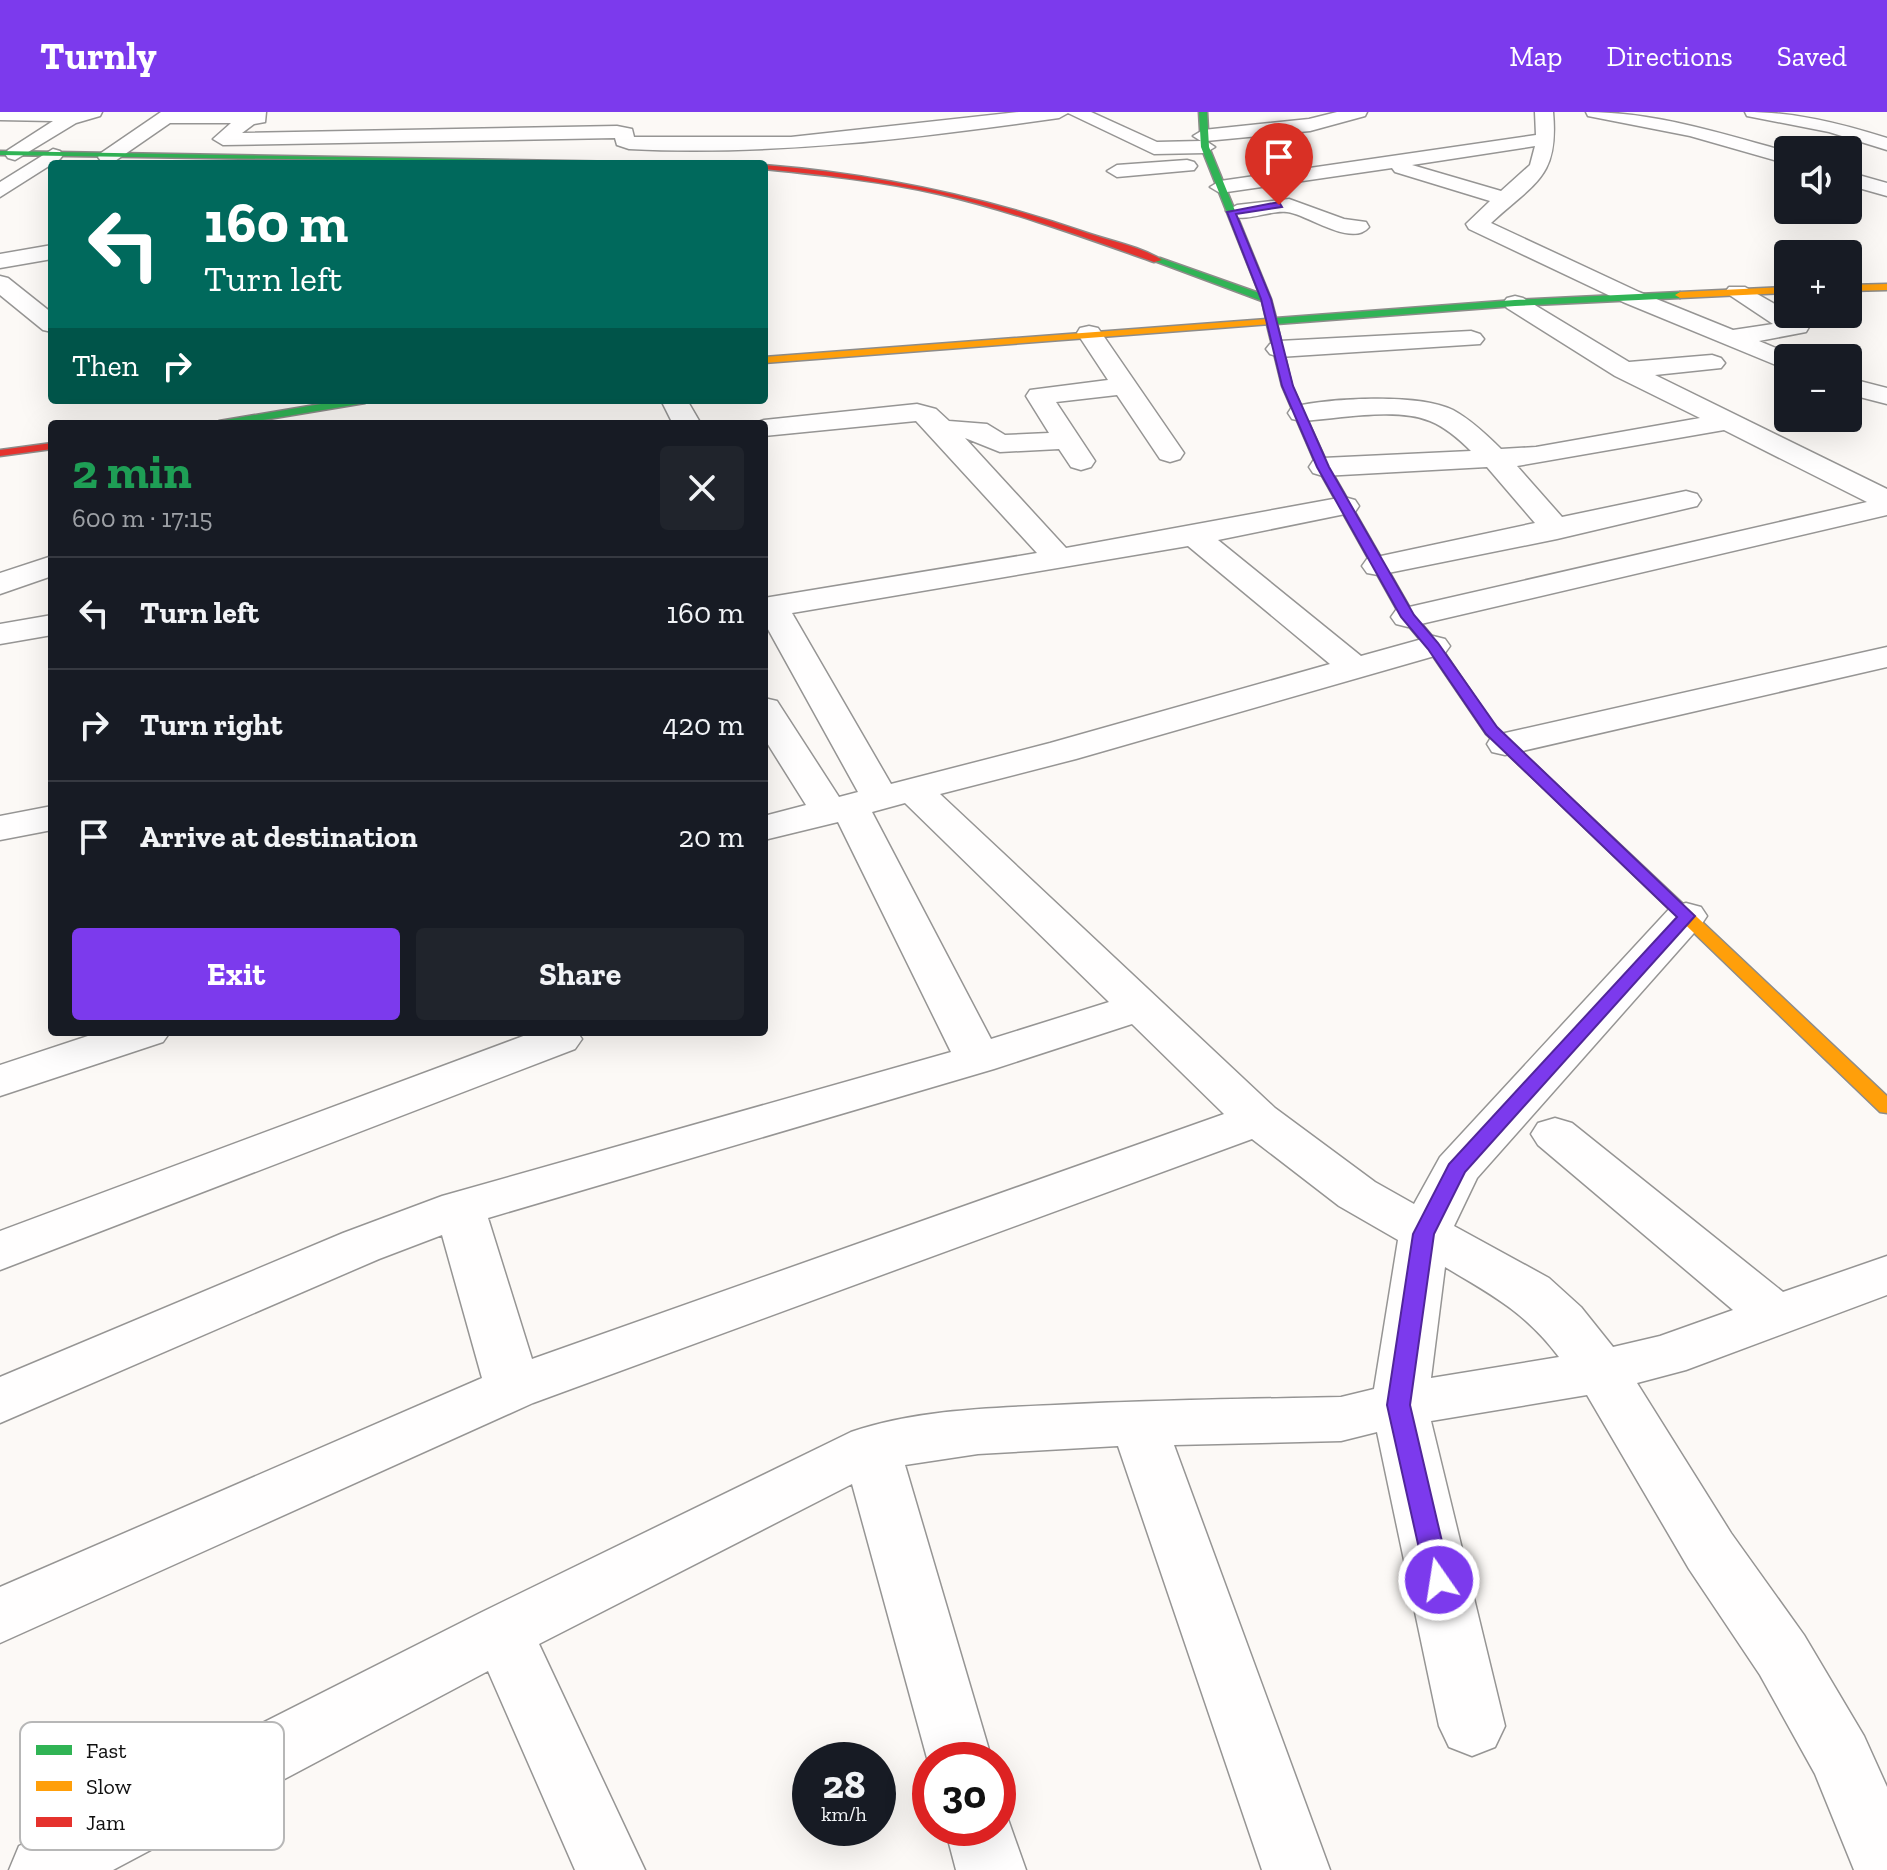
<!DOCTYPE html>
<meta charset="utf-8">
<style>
:root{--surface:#171b24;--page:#20242c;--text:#f1f3f6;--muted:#9ea1a6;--line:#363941;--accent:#7c3aed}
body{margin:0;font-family:"Zilla Slab",serif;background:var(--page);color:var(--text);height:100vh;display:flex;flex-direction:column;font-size:30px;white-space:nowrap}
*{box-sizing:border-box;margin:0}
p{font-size:26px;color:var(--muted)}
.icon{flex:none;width:44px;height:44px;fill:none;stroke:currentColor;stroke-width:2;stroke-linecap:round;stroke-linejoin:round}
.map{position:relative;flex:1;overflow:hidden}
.details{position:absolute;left:48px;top:308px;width:720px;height:616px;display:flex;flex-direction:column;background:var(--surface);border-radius:8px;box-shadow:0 8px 32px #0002}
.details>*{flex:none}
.banner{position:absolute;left:48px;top:48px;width:720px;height:244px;border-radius:8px;box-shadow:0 8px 32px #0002;background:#00695c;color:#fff;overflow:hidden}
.fabs{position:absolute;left:1774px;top:24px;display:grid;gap:16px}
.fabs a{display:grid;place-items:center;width:88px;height:88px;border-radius:8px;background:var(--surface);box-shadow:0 8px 32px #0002;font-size:40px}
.speed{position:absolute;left:792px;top:1630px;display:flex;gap:16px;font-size:40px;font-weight:700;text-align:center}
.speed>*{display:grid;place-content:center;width:104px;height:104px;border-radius:50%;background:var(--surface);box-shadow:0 8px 32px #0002;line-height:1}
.speed small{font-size:20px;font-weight:400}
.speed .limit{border:12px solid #d22;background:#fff;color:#111}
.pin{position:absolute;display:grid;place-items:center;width:68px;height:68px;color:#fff;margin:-82px -34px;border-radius:50% 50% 50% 0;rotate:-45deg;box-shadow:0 0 8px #0007}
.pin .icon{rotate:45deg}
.me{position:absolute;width:88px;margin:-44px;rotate:347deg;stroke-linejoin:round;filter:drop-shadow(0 0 6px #0008)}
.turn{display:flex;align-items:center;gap:28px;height:168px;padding:0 24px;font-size:36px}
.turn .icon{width:104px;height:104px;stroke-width:2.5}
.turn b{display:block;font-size:56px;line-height:68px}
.then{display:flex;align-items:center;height:76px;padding:0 24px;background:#0003;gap:16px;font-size:30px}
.round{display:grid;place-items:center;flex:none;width:84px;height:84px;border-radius:8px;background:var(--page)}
.overview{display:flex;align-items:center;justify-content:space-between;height:136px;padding:0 24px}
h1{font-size:48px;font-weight:800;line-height:60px;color:#1e9e55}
.primary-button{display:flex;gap:16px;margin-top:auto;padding:16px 24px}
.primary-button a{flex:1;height:92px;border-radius:8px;background:var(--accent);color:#fff;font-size:32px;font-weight:800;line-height:92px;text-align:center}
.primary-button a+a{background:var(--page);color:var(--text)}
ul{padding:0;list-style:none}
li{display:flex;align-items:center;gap:24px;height:112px;padding:0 24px;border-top:2px solid var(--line)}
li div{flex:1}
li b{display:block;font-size:30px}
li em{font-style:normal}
header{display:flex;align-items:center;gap:48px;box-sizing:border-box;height:112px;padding:0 40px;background:var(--accent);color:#fff}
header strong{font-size:38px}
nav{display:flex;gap:44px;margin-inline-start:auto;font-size:28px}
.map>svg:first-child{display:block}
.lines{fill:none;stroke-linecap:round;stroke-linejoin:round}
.street-casing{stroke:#969594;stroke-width:3}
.fast-casing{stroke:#8d8c8a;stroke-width:3}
.slow-casing{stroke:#8d8c8a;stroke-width:3}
.jam-casing{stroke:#8d8c8a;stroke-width:3}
.street{fill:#fffefe;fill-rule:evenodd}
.fast{fill:#30b455;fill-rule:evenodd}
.slow{fill:#ff9f0a;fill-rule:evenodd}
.jam{fill:#e5322d;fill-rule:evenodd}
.route{fill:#7c3aed;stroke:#51269a;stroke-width:2}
.key{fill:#fff;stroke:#b7b7b7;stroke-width:2}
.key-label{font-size:22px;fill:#101010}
</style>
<header>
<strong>Turnly</strong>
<nav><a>Map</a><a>Directions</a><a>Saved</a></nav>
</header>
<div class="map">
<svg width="1887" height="1758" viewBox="0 0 1887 1758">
<rect width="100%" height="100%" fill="#fcf9f6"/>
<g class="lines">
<defs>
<path id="street" d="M0,0H102L100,4L76,11L15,48L8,46L5,42L8,38L53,9L0,8Z
M161,0H266L265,10L254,12L242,21L617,14L632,17L634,25H791L1019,0H1091L1157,30L1201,29L1193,24L1203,18L1309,7L1337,0H1367L1365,4L1310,19L1206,29L1215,35L1205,41L1154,42L1068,1L1059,6C916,26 774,44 629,37L617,33L615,26L223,33L213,27L231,11H170L115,49H101L98,45L101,41Z
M1535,0H1553C1559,66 1535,70 1491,111L1639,180L1733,218L1773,212L1725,180L1729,175H1745L1806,210L1809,215L1806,220L1759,229L1797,245L1788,246V258L1623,190L1469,117L1466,112L1490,89L1395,60L1392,56L1220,81L1210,75L1220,69L1536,23ZM1535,34L1530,53L1501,79L1412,53Z
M1586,0C1653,0 1717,20 1781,38H1795H1788V48L1781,50L1690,24L1588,4Z
M1745,0C1795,0 1839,11 1887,26V38L1829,20L1747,4Z
M53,37L60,39L63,43L60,47L0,85V70Z
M1187,48L1194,50L1197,54L1194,58L1117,65L1107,59L1117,53Z
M1848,60L1887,71V84L1848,73Z
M1289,87L1344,107L1366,110L1369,115C1352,136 1307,102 1287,100C1269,97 1239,115 1226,99L1237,93Z
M52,133V147L0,156V142Z
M0,164L8,166L52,201V220L43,218L0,183Z
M1515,184L1523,186L1629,250L1712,243L1721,246L1725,251L1721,256L1655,263L1887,377V403L1408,515L1396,512L1391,505L1396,498L1867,390L1724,318L1517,354L1562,405L1686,379L1697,382L1701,388L1697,394L1557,427L1378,463L1367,461L1362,454L1367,447L1535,411L1487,355L1323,364L1313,361L1309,355L1313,349L1323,346L1471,339C1459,327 1445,315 1430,309C1396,295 1338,307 1302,309L1292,307L1288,301L1292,295C1330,286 1418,281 1453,298C1471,308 1487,323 1501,337L1536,335L1700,306L1615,264L1507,196L1503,191L1507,186Z
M1089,214L1098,216L1184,341L1180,347L1170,350L1160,347L1117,283L1056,290L1095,349L1091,355L1081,358L1071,355L1059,337L1000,340L965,326L1066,436L1344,385L1355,388L1359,394L1355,400L1218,428L1361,544L1433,524L1445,527L1450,534L1445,541L1076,647L940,682L1275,996L1375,1070L1414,1092L1440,1045L1671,795L1686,791L1701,795L1707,804L1701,813L1477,1066L1454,1114L1549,1166L1581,1195L1613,1235L1660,1224L1733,1198L1538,1033L1531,1022L1538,1011L1555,1006L1572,1011L1783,1180L1887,1144V1183L1686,1258L1637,1271L1731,1421L1804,1523L1864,1624L1887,1675V1758H1854L1815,1662L1760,1563L1689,1457L1587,1283L1431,1309L1505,1614L1495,1635L1472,1644L1449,1635L1439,1614L1377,1320L1341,1329L1174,1333L1330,1758H1262L1118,1334L978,1342L905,1353L992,1648H930V1657L852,1372L539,1532L645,1758H575L488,1559L113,1758H9L19,1734L480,1501L851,1320C915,1298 988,1296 1055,1293C1150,1288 1246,1287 1341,1285L1374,1277L1398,1128L1339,1094L1252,1027L533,1291L0,1531V1475L482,1266L442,1123L379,1147L0,1311V1265L343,1121L442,1084L951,940L838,710L764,728V704L806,693L764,626V586L777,589L839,685L858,680L764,510V486L1037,441L916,309L764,324V312H753L764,308L917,292L936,297L949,309L987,312L1005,323L1049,321L1026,284L1030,278L1108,268L1077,221L1080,216ZM1188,434L1330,552L1050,631L891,672L792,501ZM905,691L1109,890L991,927L872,700ZM1132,912L1224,1002L532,1247L488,1106L994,957ZM1445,1155C1492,1183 1525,1200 1559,1245L1431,1266Z
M1471,219L1480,222L1484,227L1480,232L1279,245L1270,242L1266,237L1270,232L1279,229Z
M1848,266L1887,276V292L1848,282Z
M661,288H687L701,312H673Z
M52,444V464L0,482V461Z
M52,503V523L0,532V512Z
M1887,535V555L1505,643L1492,640L1487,632L1492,624L1505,621Z
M52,694V718L0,728V704Z
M100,920H170L163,930L0,984V953Z
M534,920H577L582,927L575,937L0,1158V1119Z
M998,1691L1003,1693L1026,1758H956L945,1716H998Z"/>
<path id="fast" d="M1199,0H1207L1209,35L1271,187L1276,206L1515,188L1680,180L1685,183L1680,186L1515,194L1277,212L1292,274L1329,355L1414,503L1438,531L1496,616L1543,660L1546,663L1543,666H1533L1486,622L1428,537L1401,505L1317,355L1282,274L1267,213L1262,210L1266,207L1262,189L1152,148L1160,146L1259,181L1201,35Z
M0,39L627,50L631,52L0,43Z
M345,288H370L365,291L239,312H213L219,309Z"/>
<path id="slow" d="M1887,172V178L1848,179V173Z
M1788,175V181L1680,186L1675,183L1680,180Z
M1267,207L1271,208V212L764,251V245Z
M1538,658L1543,660L1887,984V1001L1880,1000L1533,666L1530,663L1533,660Z"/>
<path id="jam" d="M764,53C875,62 981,84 1087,121C1111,129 1141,135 1162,148L1154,150C1083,125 1012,99 939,82C881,69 823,63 764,57Z
M52,331V337L0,344V338Z"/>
</defs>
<use href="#street" class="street-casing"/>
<use href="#fast" class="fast-casing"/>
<use href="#slow" class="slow-casing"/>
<use href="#jam" class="jam-casing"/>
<use href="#street" class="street"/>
<use href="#fast" class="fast"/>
<use href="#slow" class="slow"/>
<use href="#jam" class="jam"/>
</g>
<path class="route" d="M1279,90L1282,95L1236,102L1271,187L1293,274L1329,355L1414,503L1438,531L1497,615L1695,804L1465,1060L1434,1122L1410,1293L1451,1468L1448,1476L1439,1479L1430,1476L1426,1468L1387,1293L1413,1122L1449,1052L1677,805L1486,622L1428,537L1401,505L1317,355L1282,274L1261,187L1227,100Z"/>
<rect x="20" y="1610" width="264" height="128" rx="12" class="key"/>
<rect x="36" y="1633" width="36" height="10" fill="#30b455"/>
<rect x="36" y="1669" width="36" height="10" fill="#ff9f0a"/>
<rect x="36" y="1705" width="36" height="10" fill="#e5322d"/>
<g class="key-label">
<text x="86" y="1646">Fast</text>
<text x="86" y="1682">Slow</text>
<text x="86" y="1718">Jam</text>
</g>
</svg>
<div class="fabs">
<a><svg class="icon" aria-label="sound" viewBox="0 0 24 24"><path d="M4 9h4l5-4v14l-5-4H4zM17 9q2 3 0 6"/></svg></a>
<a>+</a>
<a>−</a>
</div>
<div class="speed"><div>28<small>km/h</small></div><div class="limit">30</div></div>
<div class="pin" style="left:1279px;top:93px;background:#d93025"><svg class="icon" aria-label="arrive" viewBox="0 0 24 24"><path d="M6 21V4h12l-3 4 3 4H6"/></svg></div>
<svg class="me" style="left:1439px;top:1468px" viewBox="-20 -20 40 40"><circle r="17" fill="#7c3aed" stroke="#fff" stroke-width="3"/><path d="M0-11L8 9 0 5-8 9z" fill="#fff"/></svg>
<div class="banner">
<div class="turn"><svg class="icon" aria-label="left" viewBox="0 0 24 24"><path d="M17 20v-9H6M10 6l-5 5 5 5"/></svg><div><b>160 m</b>Turn left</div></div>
<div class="then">Then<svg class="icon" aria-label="right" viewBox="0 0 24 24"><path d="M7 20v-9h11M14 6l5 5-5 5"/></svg></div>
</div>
<section class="details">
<div class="overview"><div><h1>2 min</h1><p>600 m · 17:15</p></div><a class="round"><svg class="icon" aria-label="close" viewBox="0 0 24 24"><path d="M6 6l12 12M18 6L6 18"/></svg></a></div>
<ul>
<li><svg class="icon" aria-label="left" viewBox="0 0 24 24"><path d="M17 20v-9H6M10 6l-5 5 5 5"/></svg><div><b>Turn left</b></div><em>160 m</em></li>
<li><svg class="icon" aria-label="right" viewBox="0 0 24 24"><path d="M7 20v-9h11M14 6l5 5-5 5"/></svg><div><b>Turn right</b></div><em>420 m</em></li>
<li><svg class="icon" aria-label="arrive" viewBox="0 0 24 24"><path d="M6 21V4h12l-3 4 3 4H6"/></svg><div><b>Arrive at destination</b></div><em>20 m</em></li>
</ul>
<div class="primary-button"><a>Exit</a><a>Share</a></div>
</section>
</div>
